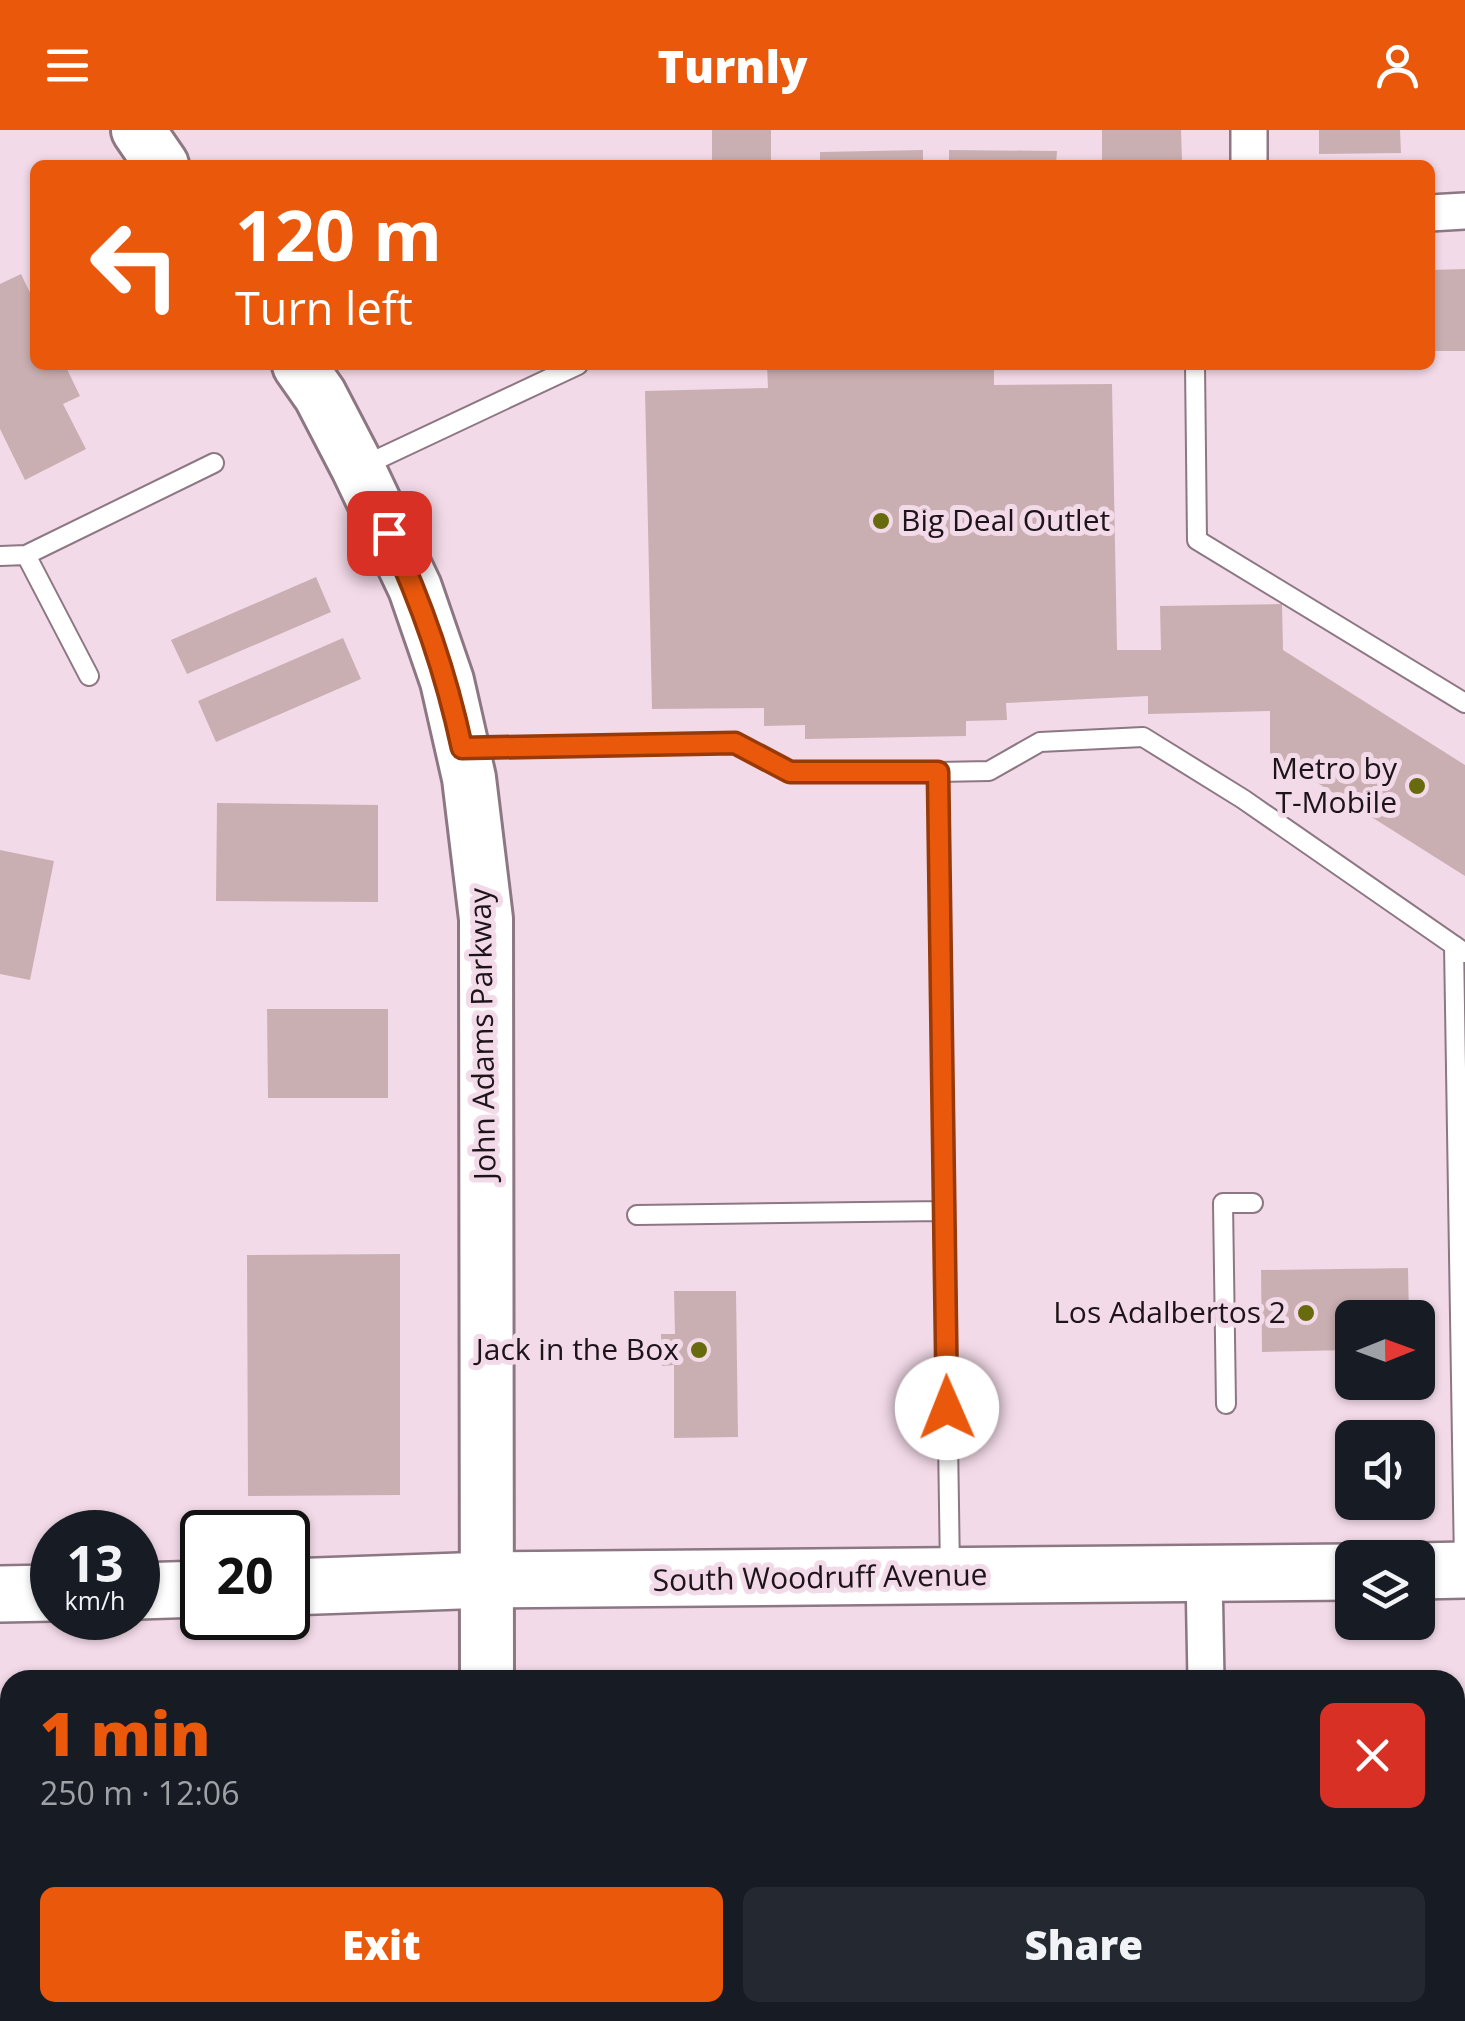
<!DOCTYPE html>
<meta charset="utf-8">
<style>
:root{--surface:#171b24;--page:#242831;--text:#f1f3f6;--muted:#9ea1a6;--accent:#ea580c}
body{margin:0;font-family:"Open Sans",sans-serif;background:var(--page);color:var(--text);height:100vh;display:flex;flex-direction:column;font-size:38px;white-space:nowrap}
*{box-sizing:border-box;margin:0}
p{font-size:32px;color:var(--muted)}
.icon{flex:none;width:55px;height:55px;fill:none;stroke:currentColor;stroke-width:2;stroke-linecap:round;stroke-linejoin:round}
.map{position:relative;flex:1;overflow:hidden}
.sheet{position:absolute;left:0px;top:1540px;width:1465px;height:352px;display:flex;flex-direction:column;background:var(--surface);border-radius:30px 30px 0 0;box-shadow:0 2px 8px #0004}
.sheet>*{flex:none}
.banner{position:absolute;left:30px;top:30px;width:1405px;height:210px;border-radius:15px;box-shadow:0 2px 8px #0004;background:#ea580c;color:#fff;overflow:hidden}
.needle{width:65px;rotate:89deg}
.controls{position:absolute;left:1335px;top:1170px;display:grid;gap:20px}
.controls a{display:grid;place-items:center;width:100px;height:100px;border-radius:15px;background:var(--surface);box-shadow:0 2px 8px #0004;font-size:50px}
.speed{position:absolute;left:30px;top:1380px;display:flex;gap:20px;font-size:50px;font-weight:700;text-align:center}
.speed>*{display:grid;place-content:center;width:130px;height:130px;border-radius:50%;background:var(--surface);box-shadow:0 2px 8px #0004;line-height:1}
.speed small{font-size:25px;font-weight:400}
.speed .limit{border:5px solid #111;border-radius:15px;background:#fff;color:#111}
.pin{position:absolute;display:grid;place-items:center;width:85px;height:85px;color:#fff;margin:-42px;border-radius:20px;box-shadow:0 5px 15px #0006}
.me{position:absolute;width:110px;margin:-55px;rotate:359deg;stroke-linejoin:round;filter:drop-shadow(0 0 8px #0008)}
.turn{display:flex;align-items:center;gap:35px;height:210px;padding:0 40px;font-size:45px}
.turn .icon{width:130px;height:130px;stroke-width:2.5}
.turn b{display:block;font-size:70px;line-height:85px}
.round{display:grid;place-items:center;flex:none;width:105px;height:105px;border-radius:15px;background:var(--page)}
.summary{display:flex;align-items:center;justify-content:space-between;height:170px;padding:0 40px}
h1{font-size:60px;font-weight:800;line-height:75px;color:var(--accent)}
.button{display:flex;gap:20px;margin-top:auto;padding:20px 40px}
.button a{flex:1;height:115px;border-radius:15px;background:var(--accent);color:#fff;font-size:40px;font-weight:800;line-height:115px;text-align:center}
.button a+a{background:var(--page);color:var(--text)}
header{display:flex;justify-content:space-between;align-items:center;height:130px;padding:0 40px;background:var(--accent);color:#fff;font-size:45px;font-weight:800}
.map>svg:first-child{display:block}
.building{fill:#caafb2}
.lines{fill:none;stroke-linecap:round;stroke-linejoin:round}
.lane-casing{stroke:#8d7783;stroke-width:22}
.street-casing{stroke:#8d7783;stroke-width:40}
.secondary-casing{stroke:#8d7783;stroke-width:58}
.primary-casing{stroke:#8d7783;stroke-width:60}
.lane{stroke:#fff;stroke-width:18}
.street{stroke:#fff;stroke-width:35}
.secondary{stroke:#fff;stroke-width:52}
.primary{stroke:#fff;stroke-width:55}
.route-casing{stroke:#983908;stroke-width:25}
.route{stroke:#ea580c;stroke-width:18}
.poi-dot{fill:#686b0d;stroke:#f3dae8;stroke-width:4}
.labels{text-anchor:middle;stroke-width:10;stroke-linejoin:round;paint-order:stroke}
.poi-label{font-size:30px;fill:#1d1419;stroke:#f3dae8;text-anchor:end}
.street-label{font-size:30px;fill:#1d1419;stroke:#f3dae8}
</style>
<header><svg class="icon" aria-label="menu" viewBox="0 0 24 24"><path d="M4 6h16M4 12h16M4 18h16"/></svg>Turnly<svg class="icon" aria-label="person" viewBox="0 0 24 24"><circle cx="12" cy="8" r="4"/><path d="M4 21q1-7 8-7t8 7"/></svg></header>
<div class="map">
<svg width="1465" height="1891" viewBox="0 0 1465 1891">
<rect width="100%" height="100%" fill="#f3dae8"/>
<path class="building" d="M712,0H771V35H712Z
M1102,0H1181L1182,30L1102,31Z
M1319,0H1400L1401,23L1319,24Z
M923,20V35H820V22Z
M949,20L1057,21L1056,35H949Z
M1465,139V221H1430V140Z
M21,144L35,173V235H65L80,266L63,274L86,319L25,350L0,299V154Z
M767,235H994V255L1112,254L1117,520H1161L1160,476L1282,474L1283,520L1465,635V746L1270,623V581L1148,584V566L1006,573L1007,590L966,591V606L805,609V595L764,596V578L652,579L645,261L768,258Z
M316,447L331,482L187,544L171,510Z
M343,508L361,549L216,612L198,571Z
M217,673L378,675V772L216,771Z
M0,720L54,731L30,850L0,844Z
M267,879H388V968H268Z
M400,1124V1365L248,1366L247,1125Z
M1408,1138L1409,1188H1352V1220L1262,1222L1261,1140Z
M674,1161H736L738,1307L674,1308V1235L662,1236L661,1204H675Z
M0,1633H10V1842L0,1843Z
M220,1882H396V1891H220Z
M1290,1882H1353V1891H1290Z"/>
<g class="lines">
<defs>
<path id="lane" d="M1195,235L1197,410L1465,573
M361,337L578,235
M26,425L89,546
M0,426L26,425L214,333
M467,618L735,613L790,642H938L989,641L1040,612L1143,607L1243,669L1465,823
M938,642L950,1442
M1454,815L1464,1434
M637,1085L944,1081
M1226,1274L1223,1073H1253"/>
<path id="street" d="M1249,0V35
M1430,83L1465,81
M1204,1444L1206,1550
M1212,1882V1891"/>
<path id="secondary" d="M138,0L162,35
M299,235L320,265L358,338L415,458L447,551L469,648L486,789L487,1550
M488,1891V1882"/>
<path id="primary" d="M1418,1441L1465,1440
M288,1457L488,1450L1352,1442
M138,1461L202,1459
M0,1464L52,1463"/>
</defs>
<use href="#lane" class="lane-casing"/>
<use href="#street" class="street-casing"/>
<use href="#secondary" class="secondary-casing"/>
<use href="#primary" class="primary-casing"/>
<use href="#lane" class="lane"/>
<use href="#street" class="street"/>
<use href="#secondary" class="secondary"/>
<use href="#primary" class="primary"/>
</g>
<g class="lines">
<defs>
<path id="route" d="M389,403C422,473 446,543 462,618L735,613L790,642H938L947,1278"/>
</defs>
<use href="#route" class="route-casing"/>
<use href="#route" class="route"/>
</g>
<g class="poi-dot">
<circle cx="881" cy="391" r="10"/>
<circle cx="1417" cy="656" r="10"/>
<circle cx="1306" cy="1183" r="10"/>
<circle cx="699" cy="1220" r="10"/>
</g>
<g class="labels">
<g class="poi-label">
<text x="901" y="401" text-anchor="start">Big Deal Outlet</text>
<text x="1397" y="649">Metro by<tspan x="1397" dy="34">T-Mobile</tspan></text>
<text x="1286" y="1193">Los Adalbertos 2</text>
<text x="679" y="1230">Jack in the Box</text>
</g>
<g class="street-label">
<text transform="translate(483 904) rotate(-91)" y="10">John Adams Parkway</text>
<text transform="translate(820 1448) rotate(-1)" y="10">South Woodruff Avenue</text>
</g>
</g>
</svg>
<div class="controls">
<a><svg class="needle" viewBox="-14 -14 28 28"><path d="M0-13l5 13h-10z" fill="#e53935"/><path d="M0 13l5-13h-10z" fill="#9ea1a6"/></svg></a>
<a><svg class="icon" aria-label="sound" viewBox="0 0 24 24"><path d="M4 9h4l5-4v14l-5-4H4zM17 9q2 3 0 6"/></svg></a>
<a><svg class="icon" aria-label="layers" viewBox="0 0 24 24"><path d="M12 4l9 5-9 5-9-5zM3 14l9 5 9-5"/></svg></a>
</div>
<div class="speed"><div>13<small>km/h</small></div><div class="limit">20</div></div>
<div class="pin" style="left:389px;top:403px;background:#d93025"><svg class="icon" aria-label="arrive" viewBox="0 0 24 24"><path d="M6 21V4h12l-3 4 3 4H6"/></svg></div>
<svg class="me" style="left:947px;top:1278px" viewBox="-20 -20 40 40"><circle r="19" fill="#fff"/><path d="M0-13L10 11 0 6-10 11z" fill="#ea580c"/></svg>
<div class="banner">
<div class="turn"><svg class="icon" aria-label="left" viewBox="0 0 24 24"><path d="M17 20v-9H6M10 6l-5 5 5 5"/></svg><div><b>120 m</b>Turn left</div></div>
</div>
<section class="sheet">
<div class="summary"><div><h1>1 min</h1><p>250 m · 12:06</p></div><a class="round" style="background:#d93025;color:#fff"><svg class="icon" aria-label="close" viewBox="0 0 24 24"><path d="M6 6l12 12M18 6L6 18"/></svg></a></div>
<div class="button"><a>Exit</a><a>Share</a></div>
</section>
</div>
